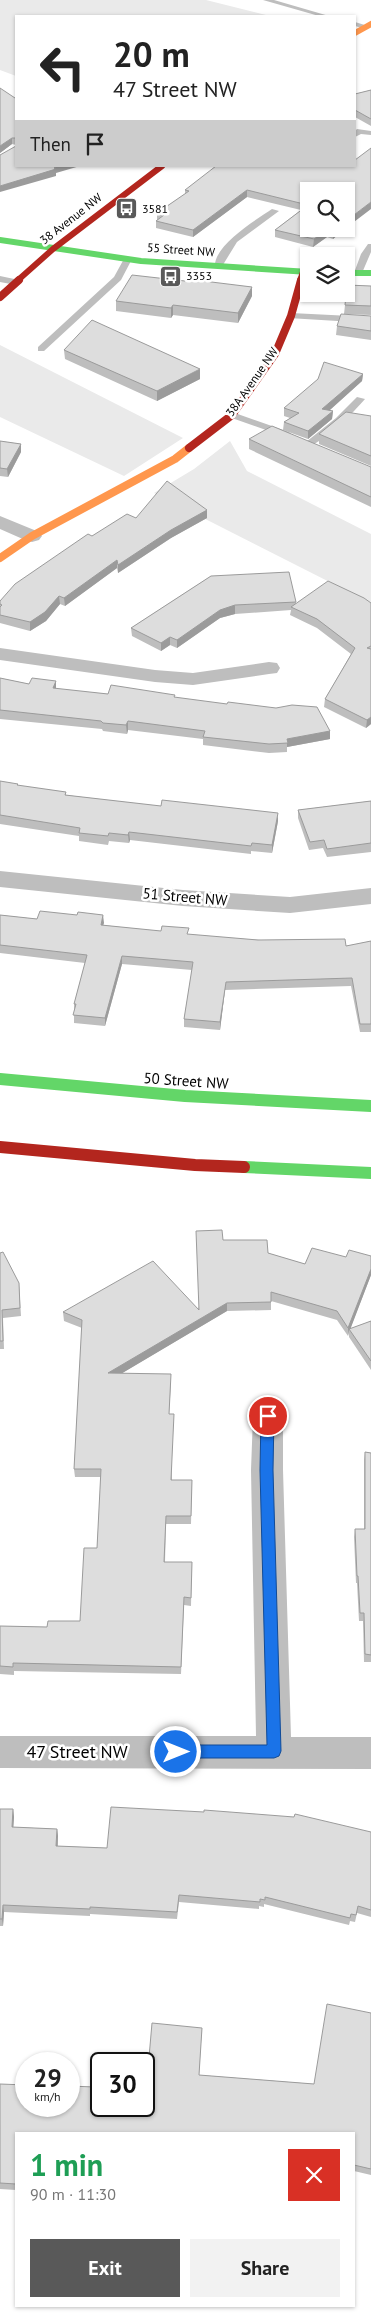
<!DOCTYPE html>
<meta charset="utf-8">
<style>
:root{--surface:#fff;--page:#f2f2f2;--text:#222;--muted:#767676;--accent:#595959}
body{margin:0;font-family:"PT Sans",sans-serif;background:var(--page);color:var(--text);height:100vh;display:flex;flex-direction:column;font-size:19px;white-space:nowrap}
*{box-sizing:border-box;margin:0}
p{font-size:16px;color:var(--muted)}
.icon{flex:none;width:28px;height:28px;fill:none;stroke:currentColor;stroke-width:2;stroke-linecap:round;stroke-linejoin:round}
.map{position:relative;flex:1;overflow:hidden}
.sheet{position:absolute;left:15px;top:2132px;width:340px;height:175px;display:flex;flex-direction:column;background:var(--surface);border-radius:0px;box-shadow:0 1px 4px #0004}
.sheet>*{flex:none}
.guide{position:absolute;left:15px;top:15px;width:341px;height:152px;border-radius:0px;box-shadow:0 1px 4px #0004;background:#fff;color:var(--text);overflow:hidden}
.tools{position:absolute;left:300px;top:182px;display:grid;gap:10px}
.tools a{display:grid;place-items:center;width:55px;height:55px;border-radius:0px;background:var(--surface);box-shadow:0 1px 4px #0004;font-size:25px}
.speed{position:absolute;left:15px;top:2052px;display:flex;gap:10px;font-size:25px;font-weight:700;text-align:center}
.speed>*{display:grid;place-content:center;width:65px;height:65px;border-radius:50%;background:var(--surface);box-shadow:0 1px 4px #0004;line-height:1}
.speed small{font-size:12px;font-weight:400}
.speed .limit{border:2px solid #111;border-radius:8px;background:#fff;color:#111}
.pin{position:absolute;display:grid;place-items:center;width:42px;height:42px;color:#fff;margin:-21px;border:2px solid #fff;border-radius:50%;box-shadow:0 1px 5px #0007}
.me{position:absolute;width:55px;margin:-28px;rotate:90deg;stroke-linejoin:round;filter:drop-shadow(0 0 4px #0008)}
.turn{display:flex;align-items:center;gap:18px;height:105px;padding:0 15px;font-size:22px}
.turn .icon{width:65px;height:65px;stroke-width:2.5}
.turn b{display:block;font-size:35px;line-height:42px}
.then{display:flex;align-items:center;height:48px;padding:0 15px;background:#0003;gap:10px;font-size:19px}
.round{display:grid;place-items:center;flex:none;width:52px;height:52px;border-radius:0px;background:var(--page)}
.head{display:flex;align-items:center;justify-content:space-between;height:85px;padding:0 15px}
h1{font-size:30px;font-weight:700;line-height:38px;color:#1e9e55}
.cta{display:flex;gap:10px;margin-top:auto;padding:10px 15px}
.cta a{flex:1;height:58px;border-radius:0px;background:var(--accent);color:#fff;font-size:20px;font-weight:700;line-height:58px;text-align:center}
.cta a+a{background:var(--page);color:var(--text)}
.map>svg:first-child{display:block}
.green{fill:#eaeaea}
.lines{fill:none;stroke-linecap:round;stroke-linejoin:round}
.lane{fill:#bebebe;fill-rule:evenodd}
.street{fill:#bebebe;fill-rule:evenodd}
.fast-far1{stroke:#63d668;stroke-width:6}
.fast{stroke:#63d668;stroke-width:12}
.slow-far1{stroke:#ff974d;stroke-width:6}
.slow{stroke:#ff974d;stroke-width:8}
.jam-far2{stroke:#b3261e;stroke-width:6}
.jam-far1{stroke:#b3261e;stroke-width:8}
.jam{stroke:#b3261e;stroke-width:12}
.wall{fill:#bebebe}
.shaded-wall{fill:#9b9b9b}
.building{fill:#ddd;stroke:#9b9b9b}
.route{fill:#1a73e8;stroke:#114b97}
.labels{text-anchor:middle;stroke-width:5;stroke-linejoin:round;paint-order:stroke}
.far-poi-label{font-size:12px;fill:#000;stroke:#fff;text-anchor:start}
.far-street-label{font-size:12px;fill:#000;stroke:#fff}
.street-label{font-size:15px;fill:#000;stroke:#fff}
.near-street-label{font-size:18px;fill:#000;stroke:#fff}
</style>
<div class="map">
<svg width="371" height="2323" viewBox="0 0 371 2323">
<rect width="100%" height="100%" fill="#fff"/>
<path class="green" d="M0,0H206L270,16H16V76L0,70Z
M0,345L183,438L124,476L0,417Z
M230,441L247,471L371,534V603L154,493L194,469Z"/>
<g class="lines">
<path class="lane" d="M263,0H274L329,16H319Z
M355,22L368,26L369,27L366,29L355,26Z
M357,129L371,131V135L361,134L355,137V131Z
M272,209L279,211L237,242L221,268H215C212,246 256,220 272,209Z
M368,244H371V252L362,273L355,275L354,273L361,254Z
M125,257L132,259L121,280L44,351H38V347L114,277Z
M0,276L19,280L20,282L16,285L0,282Z
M291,313L371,317V323L288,318L287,316Z
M357,397L365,399C356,410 318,448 306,446V442L336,418Z
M232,412L289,432L291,434L283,436L229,417V413Z"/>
<path class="street" d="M0,516L39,532L42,536L39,540L32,542L25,540L0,529Z
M0,648L155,670L193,673L269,662L277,663L280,668L277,673L269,674L193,685L155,682L0,660Z
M0,871L183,890L290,897L371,888V904L290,913L183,906L0,887Z
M268,1403L279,1407L283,1416V1470L291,1737H371V1769L0,1768V1736H256L251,1470L253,1416L257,1407Z"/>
<path class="fast-far1" d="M0,240L141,261L309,272
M346,273H371"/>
<path class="fast" d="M0,1079L185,1096L371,1106
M244,1167L371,1173"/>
<path class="slow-far1" d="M355,33L371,24"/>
<path class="slow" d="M0,558L32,536L175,459L189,448"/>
<path class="jam-far2" d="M17,281L53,249L162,166
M300,281L303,272"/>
<path class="jam-far1" d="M0,297L19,280
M189,448L232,415L275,354L291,316L301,280"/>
<path class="jam" d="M0,1147L195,1165L244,1167"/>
</g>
<path class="wall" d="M371,90V126L355,117V94Z
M15,98H16V145L12,144L0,153Z
M355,166L309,229H345L333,239L327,237L313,247L275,237V230L301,210L247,197L193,237L156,228V221L157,220V213L185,194V190Z
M185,281L252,287V296L238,323L173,315L171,318L116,311V301Z
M371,286V315L344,314L345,305Z
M371,316V340L336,335L337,326Z
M64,350L200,379L157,401L65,359Z
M363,374L362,381L330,410L333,411L332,419L308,439L283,430L284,422L290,418L284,416V408Z
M371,416V466L319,444V434Z
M249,439L371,467V507L249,449Z
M0,441L21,444V452L8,477L0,476Z
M207,510V518L171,538L118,573L117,568L65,606L60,604L46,621L30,631L0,623V601L92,536L136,518Z
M211,576L296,602V603H371V724L366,728L324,707L325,699L351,654L317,628L290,615L291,610L235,614L220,618L177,648L170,645L161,651L132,636L131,628Z
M0,678L29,684L56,681V689L108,694L175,698L330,731V739L287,747V752L269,753L203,745V739L128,730L127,734L103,731L102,729L0,719Z
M0,781L18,786L66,792V795L278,821L272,853L251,851V854L130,840L129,843L109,841L108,845L79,841V836L0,824Z
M371,801V852L327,857L323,848L309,850L298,818V810Z
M0,915L37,919L77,915H103V925L189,935L346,946L371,941V1032H360L351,986L225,990L220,1030L184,1027V1019L192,970L122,964L105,1026L74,1023V1004L85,963L0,953Z
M223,1240L305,1264L346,1257L371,1256V1275L350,1329L371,1321V1370L349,1337V1332L348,1336L337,1320L271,1301V1310L227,1311L122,1373L171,1383L169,1414L172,1480H192L191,1524H166L165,1562H192L191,1606L184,1605L181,1674L14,1671V1675L0,1674V1626L47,1627L80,1621L97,1548L101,1477H75L74,1469L82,1328L64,1321L63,1312L198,1309Z
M0,1253L19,1283L21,1316L3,1318L4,1349H0Z
M365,1452L371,1453V1662H364L363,1621H359L357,1583H356L354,1537L355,1529H364V1460Z
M0,1809H13L14,1817L13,1827L57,1829L58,1836V1846L107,1848L371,1832V1917L357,1913L355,1922L350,1921L349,1925L264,1904V1907L259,1906V1909L179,1902L177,1919L90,1914V1916L4,1912L3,1926H0Z
M371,2013V2175L354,2171V2134H16V2190L0,2189V2084L95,2093L146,2092L202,2028L199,2075L314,2084Z"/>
<path class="shaded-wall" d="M12,138V144L0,153V146Z
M58,166H80L56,173V176L0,192V186Z
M247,190V197L193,237V230Z
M371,202V209L346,228V221Z
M337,229H345L333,239V231Z
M327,230V237L313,247L314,239Z
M252,287V296L238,323V313Z
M173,305V315L171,318V308Z
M200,369V379L157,401V391Z
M363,374L362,381L322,417V409Z
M333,411L332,419L308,439V431Z
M21,444V452L8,477L7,469Z
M207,510V518L171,538L118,573V565L171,530Z
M117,560V568L65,606L64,598Z
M59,596L60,604L46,621L30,631V622Z
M235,605V614L220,618L177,648V640L220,610Z
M170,637V645L161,651V643Z
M56,681V689L53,688Z
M371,717V724L366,728L367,720Z
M128,721V730L127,734L126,725Z
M330,731V739L287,747V739Z
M278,813V821L272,853V845Z
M129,832L130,840L129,843L128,835Z
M103,915L104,923L101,933V925Z
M122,956V964L105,1026V1018Z
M226,982L220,1030V1022Z
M371,1269V1275L350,1330L349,1329L348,1336V1328Z
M227,1303V1311L109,1381L108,1373Z
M13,1809L14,1817L13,1834L12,1827Z
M57,1829L58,1836L57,1853L56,1846Z
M3,1905L4,1912L3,1926L2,1919Z"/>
<path class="building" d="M0,88L15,98H16V138H12L0,146Z
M371,90V119L355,110V94Z
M16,146V166H58L54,168L56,169L0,186V155Z
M371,148V202L346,221V191H309V229H337L333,231L327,230L314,239L275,230L308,205L247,190L193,230L156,221L164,215L157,213L189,191L185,190L216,166H355V160Z
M132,275L185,281L187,279L252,287L238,313L173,305L171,308L116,301Z
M347,285L371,286V306L345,305Z
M341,314L371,316V331L337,326Z
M92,320L200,369L157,391L64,350Z
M324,362L363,374L322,409L333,411L308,431L284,422L299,413L284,408L318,379Z
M346,412L371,416V456L319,434Z
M272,426L371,467V497L249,439Z
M0,441L21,444L7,469L0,468Z
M167,481L207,510L171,530L118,565L117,560L64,598L59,596L45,612L30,622L0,615V607L2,605L0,604V601L15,584L88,534L92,536L127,514L136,518Z
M289,572L296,602L235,605L220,610L177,640L170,637L161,643L131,628L211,576Z
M328,581L364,598L371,603V646L367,648L371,649V717L367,720L325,699L355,648L317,619L291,607Z
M0,678L29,684L32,678L56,681L53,688L108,694L111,685L175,695L174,697L227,704L228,702L276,708L292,705L317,707L330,731L287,739L288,743L269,744L203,737L205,731L128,721L126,725L103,723L101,721L0,710Z
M0,781L18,784L17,785L66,792L65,795L161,806L162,800L278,813L272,845L252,843L251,846L129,832L128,835L109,833L108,836L79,833L80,828L0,815Z
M371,801V843L327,849L324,840L310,842L298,810Z
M40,911L77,915L78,912L103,915L101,925L161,931L162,926L189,928L187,934L258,940L345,939L346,946L371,941V1024H360L352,978L226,982L220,1022L184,1019L193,962L122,956L105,1018L73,1015L76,1004H74L87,955L0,945V915L37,919Z
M222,1230L223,1240H267L268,1253L305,1264L312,1248L346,1257L349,1250L371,1256V1269L348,1328L337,1311L271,1292V1302L227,1303L108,1373L171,1374L169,1414H174L171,1480H192L191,1516H166L164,1562H192L191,1598L184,1597L181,1667L13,1663V1667L0,1666V1626L47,1627L48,1621H80L84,1548H97L101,1469H74L82,1320L63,1312L153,1261L199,1310L196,1231Z
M3,1252L19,1283L20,1308L2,1310L3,1341H0V1253Z
M371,1321V1361L349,1329Z
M365,1452L371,1453V1655L365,1654L364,1613H360L358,1576H357L355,1529H365Z
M111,1807L204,1812V1810L294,1817L295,1814L371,1832V1910L358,1906L356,1915L351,1914L350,1918L265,1897V1900L260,1899V1902L179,1895L177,1912L90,1907V1909L3,1905L2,1919H0V1809H13L12,1827L57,1829L56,1846L107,1848Z
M327,2004L371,2013V2169L354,2165V2134H16V2184L0,2183V2084L26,2085V2106H69V2086L95,2087L94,2093H101V2106H144V2092H146L152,2023L202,2028L199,2075L314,2084Z"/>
<path class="route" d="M268,1410L272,1412L274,1416L273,1470L281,1751L279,1756L274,1758H176L171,1756L169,1752L171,1747L176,1745H267L260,1470L261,1416L263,1412Z"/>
<defs>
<symbol id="bus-square" viewBox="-11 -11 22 22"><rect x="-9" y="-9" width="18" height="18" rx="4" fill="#595959" stroke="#fff"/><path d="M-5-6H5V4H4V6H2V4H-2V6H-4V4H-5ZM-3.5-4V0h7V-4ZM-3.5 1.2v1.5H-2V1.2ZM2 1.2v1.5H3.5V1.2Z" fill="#fff"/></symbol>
</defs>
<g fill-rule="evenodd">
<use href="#bus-square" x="114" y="196" width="25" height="25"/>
<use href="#bus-square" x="158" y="264" width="25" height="25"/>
</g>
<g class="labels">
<g class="far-poi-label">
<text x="142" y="213">3581</text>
<text x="186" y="280">3353</text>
</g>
<g class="far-street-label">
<text transform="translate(71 219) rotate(-38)" y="4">38 Avenue NW</text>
<text transform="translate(181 250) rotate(4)" y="4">55 Street NW</text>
<text transform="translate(252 382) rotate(-55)" y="4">38A Avenue NW</text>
</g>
<g class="street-label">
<text transform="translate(185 897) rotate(5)" y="5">51 Street NW</text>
<text transform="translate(186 1081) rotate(4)" y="5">50 Street NW</text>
</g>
<g class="near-street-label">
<text x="77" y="1758">47 Street NW</text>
</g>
</g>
</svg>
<div class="tools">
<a><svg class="icon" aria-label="search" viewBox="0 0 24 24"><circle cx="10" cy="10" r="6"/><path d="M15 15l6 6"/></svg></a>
<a><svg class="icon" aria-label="layers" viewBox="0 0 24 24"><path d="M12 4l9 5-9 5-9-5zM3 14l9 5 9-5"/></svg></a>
</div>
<div class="speed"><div>29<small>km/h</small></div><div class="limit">30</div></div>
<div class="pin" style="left:268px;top:1416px;background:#d93025"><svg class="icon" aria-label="arrive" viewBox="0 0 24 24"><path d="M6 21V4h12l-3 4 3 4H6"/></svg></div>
<svg class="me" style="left:176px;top:1752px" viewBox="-20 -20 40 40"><circle r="17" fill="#1a73e8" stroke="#fff" stroke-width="3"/><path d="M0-11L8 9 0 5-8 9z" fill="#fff"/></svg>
<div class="guide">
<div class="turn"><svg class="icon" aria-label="left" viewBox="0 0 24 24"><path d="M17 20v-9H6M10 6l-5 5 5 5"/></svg><div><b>20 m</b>47 Street NW</div></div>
<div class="then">Then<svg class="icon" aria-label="arrive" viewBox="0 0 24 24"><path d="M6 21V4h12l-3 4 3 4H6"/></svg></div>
</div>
<section class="sheet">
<div class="head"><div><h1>1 min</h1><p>90 m · 11:30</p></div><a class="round" style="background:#d93025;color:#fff"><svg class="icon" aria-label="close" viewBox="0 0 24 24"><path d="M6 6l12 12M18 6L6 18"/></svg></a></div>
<div class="cta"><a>Exit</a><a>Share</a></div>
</section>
</div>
